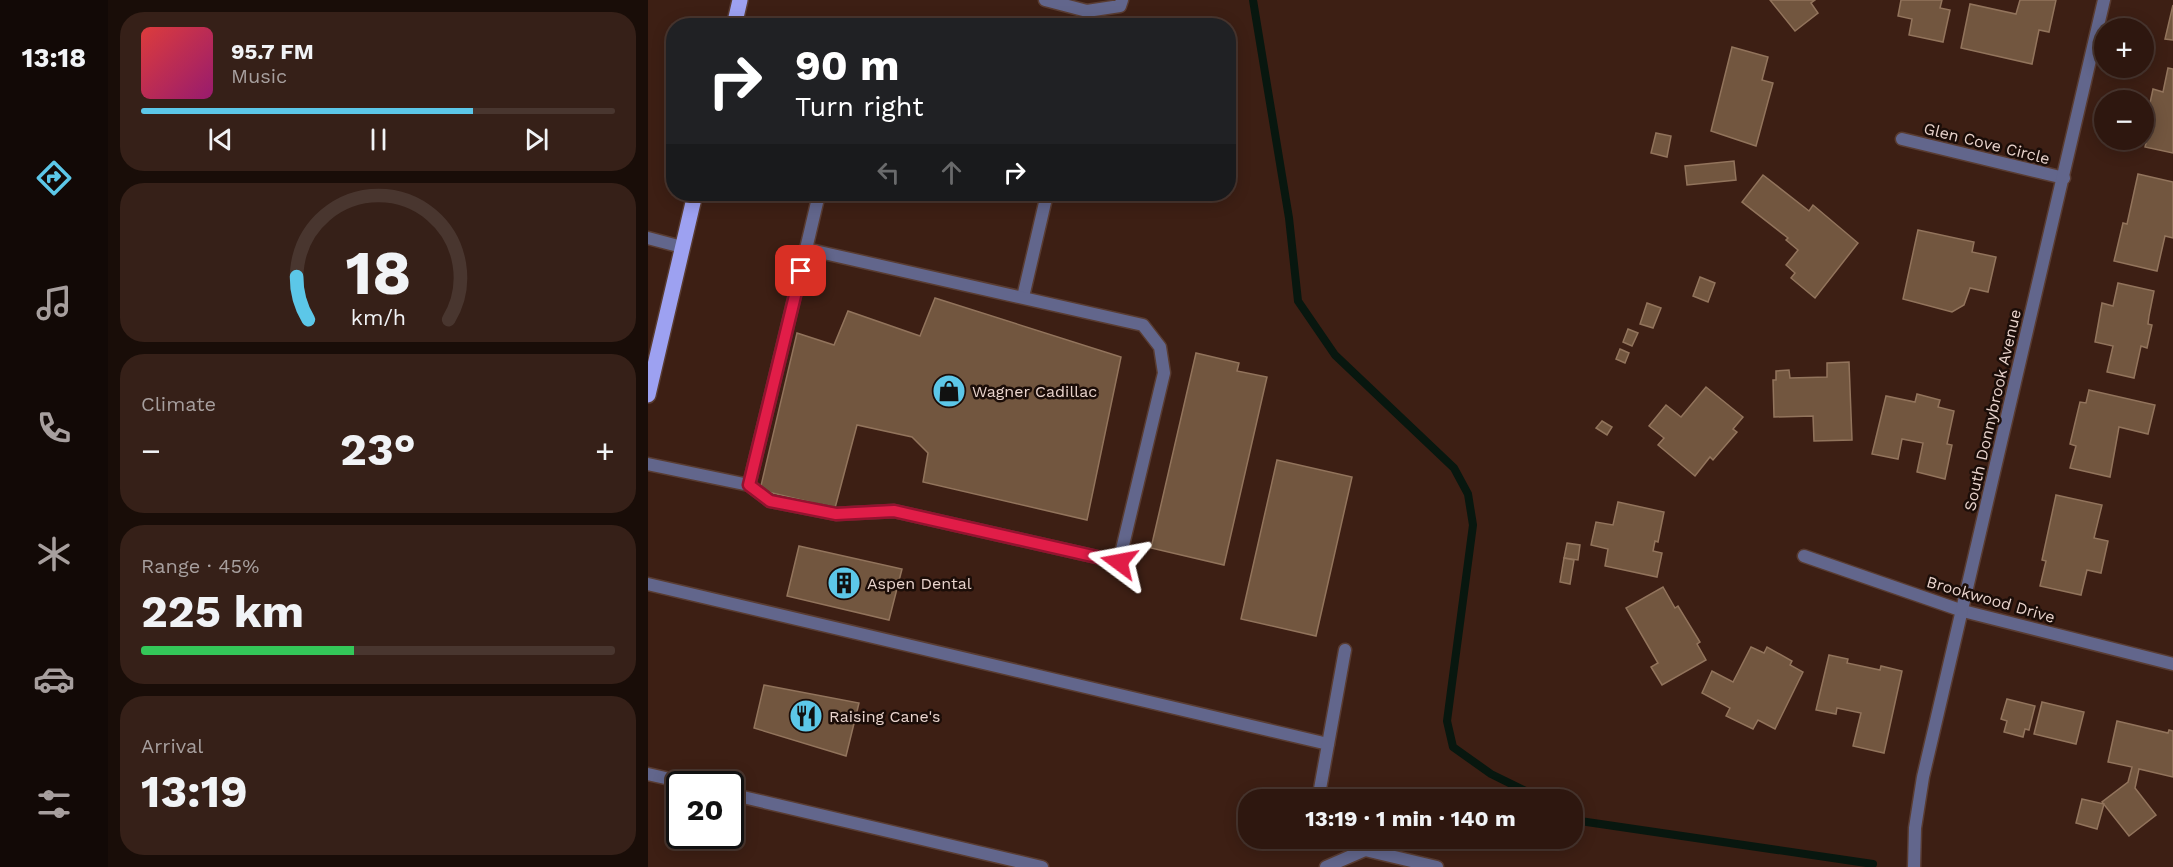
<!DOCTYPE html>
<html lang="en">
<head>
<meta charset="utf-8">
<style>
  :root { --surface:#2e170f; --page:#362018; --text:#f1f3f6; --muted:#a79f9e; --line:#49362f; --accent:#5cc7e8 }
  body { margin:0; font-family:"Work Sans",sans-serif; background:var(--page); color:var(--text); height:100vh; display:flex; flex-direction:column; font-size:22px; white-space:nowrap }
  * { box-sizing:border-box; margin:0 }
  p { font-size:20px; color:var(--muted) }
  .icon { flex:none; width:33px; height:33px; fill:none; stroke:currentColor; stroke-width:2; stroke-linecap:round; stroke-linejoin:round }
  .map { position:relative; flex:1; overflow:hidden }
  .details { display:flex; flex-direction:column; gap:12px; padding:12px; background:#190d08; width:540px }
  .details>* { flex:none }
  .banner { position:absolute; left:18px; top:18px; width:570px; height:183px; border-radius:24px; box-shadow:0 3px 15px #0003,0 0 0 2px var(--line); background:#202124; color:#fff; overflow:hidden }
  .controls { position:absolute; left:1446px; top:18px; display:grid; gap:12px }
  .controls a { display:grid; place-items:center; width:60px; height:60px; border-radius:50%; background:var(--surface); box-shadow:0 3px 15px #0003,0 0 0 2px var(--line); font-size:30px }
  .speed { position:absolute; left:18px; top:771px; display:flex; gap:12px; font-size:30px; font-weight:700; text-align:center }
  .speed>* { display:grid; place-content:center; width:78px; height:78px; border-radius:50%; background:var(--surface); box-shadow:0 3px 15px #0003,0 0 0 2px var(--line); line-height:1 }
  .speed .limit { border:3px solid #111; border-radius:9px; background:#fff; color:#111 }
  .pin { position:absolute; display:grid; place-items:center; width:51px; height:51px; color:#fff; margin:-26px; border-radius:12px; box-shadow:0 3px 9px #0006 }
  .me { position:absolute; width:66px; margin:-33px; rotate:283deg; stroke-linejoin:round; filter:drop-shadow(0 0 4px #0008) }
  .turn { display:flex; align-items:center; gap:21px; height:126px; padding:0 30px; font-size:27px }
  .turn .icon { width:78px; height:78px; stroke-width:2.5 }
  .turn b { display:block; font-size:42px; line-height:51px }
  .lanes { display:flex; align-items:center; height:57px; padding:0 30px; background:#0003; justify-content:center; gap:30px; direction:ltr }
  .lanes .off { opacity:.35 }
  .big { font-size:45px; font-weight:700; line-height:1.1 }
  .details .tile { flex:1; display:flex; flex-direction:column; justify-content:center; gap:9px; min-width:0; padding:0 21px; border-radius:24px; background:var(--page) }
  .details .dial { align-items:center; gap:0 }
  .dial svg { height:156px; overflow:visible; fill:none; stroke:var(--line); stroke-width:7; stroke-linecap:round; text-anchor:middle }
  .dial text { fill:var(--text); stroke:none }
  .song { display:flex; align-items:center; gap:18px }
  .cover { width:72px; height:72px; border-radius:9px; background:linear-gradient(135deg,hsl(0 70% 55%),hsl(320 70% 35%)) }
  .played { height:6px; border-radius:3px; background:linear-gradient(90deg,var(--accent) 70%,var(--line) 70%) }
  .keys { display:flex; justify-content:space-around; direction:ltr }
  .heat { display:flex; justify-content:space-between; align-items:center; font-size:33px; direction:ltr }
  .charge { height:9px; border-radius:4px; background:linear-gradient(90deg,#34c759 45%,var(--line) 0) }
  .trip { position:absolute; left:590px; top:789px; width:345px; height:60px; border-radius:24px; background:var(--surface); box-shadow:0 3px 15px #0003,0 0 0 2px var(--line); font-weight:700; line-height:60px; text-align:center }
  main { display:flex; flex:1; min-height:0 }
  .menu { display:flex; flex-direction:column; width:108px; justify-content:space-around; align-items:center; background:#120906; color:var(--muted) }
  .menu .icon { width:42px; height:42px }
  .menu .on { color:var(--accent) }
  .menu b { font-size:27px; color:var(--text) }
  .map>svg:first-child { display:block }
  .lines { fill:none; stroke-linecap:round; stroke-linejoin:round }
  .stream { stroke:#08170f; stroke-width:8 }
  .building { fill:#72563f; stroke:#92745c; stroke-width:1.5 }
  .lane-casing { stroke:#593c32; stroke-width:15 }
  .street-casing { stroke:#593c32; stroke-width:15 }
  .primary-casing { stroke:#593c32; stroke-width:18 }
  .lane { stroke:#62668c; stroke-width:12 }
  .street { stroke:#62668c; stroke-width:12 }
  .primary { stroke:#9da1f1; stroke-width:15 }
  .route-casing { stroke:#92132f; stroke-width:15 }
  .route { stroke:#e11d48; stroke-width:10 }
  .labels { text-anchor:middle; stroke-width:5; stroke-linejoin:round; paint-order:stroke }
  .street-label { font-size:16px; fill:#e9d4cd; stroke:#1b0d08 }
  .poi-label { font-size:16px; fill:#e9d4cd; stroke:#1b0d08; text-anchor:start }
</style>
</head>
<body>
<main>
<nav class="menu">
<b>13:18</b>
<svg class="icon on" aria-label="directions" viewBox="0 0 24 24"><path d="M12 3l9 9-9 9-9-9zM9 14v-3h6M13 9l2 2-2 2"/></svg>
<svg class="icon" aria-label="music" viewBox="0 0 24 24"><path d="M9 18V5l10-2v13"/><circle cx="6" cy="18" r="3"/><circle cx="16" cy="16" r="3"/></svg>
<svg class="icon" aria-label="phone" viewBox="0 0 24 24"><path d="M5 4h4l2 5-3 2q2 4 5 5l2-3 5 2v4C11 20 4 13 5 4z"/></svg>
<svg class="icon" aria-label="climate" viewBox="0 0 24 24"><path d="M12 3v18M4 7l16 10M4 17L20 7"/></svg>
<svg class="icon" aria-label="car" viewBox="0 0 24 24"><path d="M5 17H2v-5l4-1 3-4h7l3 4 3 1v5h-3M9 17h6M6 11h13"/><circle cx="7" cy="17" r="2"/><circle cx="17" cy="17" r="2"/></svg>
<svg class="icon" aria-label="filters" viewBox="0 0 24 24"><path d="M4 7h16M4 17h16"/><circle cx="9" cy="7" r="2"/><circle cx="15" cy="17" r="2"/></svg>
</nav>
<section class="details">
<div class="tile">
<div class="song"><i class="cover"></i><div><b>95.7 FM</b><p>Music</p></div></div>
<div class="played"></div>
<div class="keys"><svg class="icon" aria-label="previous" viewBox="0 0 24 24"><path d="M18 5L8 12l10 7zM5 5v14"/></svg><svg class="icon" aria-label="pause" viewBox="0 0 24 24"><path d="M8 5v14M16 5v14"/></svg><svg class="icon" aria-label="next" viewBox="0 0 24 24"><path d="M6 5l10 7-10 7zM19 5v14"/></svg></div>
</div>
<div class="tile dial"><svg viewBox="0 0 100 80">
<path d="M14 69A42 42 0 1 1 86 69"/>
<path d="M14 69A42 42 0 0 1 8 47" stroke="#5cc7e8"/>
<text x="50" y="56" font-size="32" font-weight="700">18</text>
<text x="50" y="72" font-size="11">km/h</text>
</svg></div>
<div class="tile"><p>Climate</p>
<div class="heat"><a>−</a><b class="big">23°</b><a>+</a></div>
</div>
<div class="tile"><p>Range · 45%</p><b class="big">225 km</b><div class="charge"></div></div>
<div class="tile"><p>Arrival</p><b class="big">13:19</b></div>
</section>
<div class="map">
<svg width="1525" height="867" viewBox="0 0 1525 867">
  <rect width="100%" height="100%" fill="#3d1f14"/>
  <g class="lines">
    <g class="stream">
      <path d="M605,0L641,218L650,301L687,355L806,468L820,494L825,525L799,721L805,747L843,774L896,800"/>
      <path d="M924,817L932,821L1225,864"/>
    </g>
  </g>
  <g class="building">
    <path d="M1122,0H1167L1163,3L1170,13L1147,31Z"/>
    <path d="M1253,0H1294L1292,8L1302,10L1295,42L1261,35L1264,19L1250,16Z"/>
    <path d="M1372,0H1408L1401,32L1391,30L1384,64L1313,48L1322,4L1368,14Z"/>
    <path d="M1525,5V40L1517,39Z"/>
    <path d="M1084,47L1120,57L1114,80L1125,83L1108,146L1063,131Z"/>
    <path d="M1520,68L1525,69V153L1497,147L1501,132L1496,131L1505,89L1515,92Z"/>
    <path d="M1008,133L1023,136L1019,157L1003,153Z"/>
    <path d="M1086,161L1088,180L1039,185L1037,166Z"/>
    <path d="M1490,174L1525,182V238L1517,236L1509,271L1466,261L1475,223L1479,224Z"/>
    <path d="M1115,175L1161,211L1165,205L1210,243L1167,298L1143,278L1147,273L1138,265L1150,250L1138,240L1140,238L1094,202Z"/>
    <path d="M1270,230L1326,242L1324,252L1348,257L1340,292L1322,288L1316,305L1304,312L1255,299Z"/>
    <path d="M1052,277L1067,283L1060,302L1045,296Z"/>
    <path d="M1470,283L1506,291L1501,316L1500,324L1504,325L1499,348L1493,346L1486,378L1459,372L1465,346L1447,342L1454,303L1465,306Z"/>
    <path d="M287,298L473,357L439,520L275,482L280,453L264,437L209,425L187,508L112,490L149,333L186,345L200,311L272,336Z"/>
    <path d="M999,303L1013,308L1005,328L992,324Z"/>
    <path d="M980,329L990,333L984,346L975,342Z"/>
    <path d="M972,349L981,353L977,363L968,359Z"/>
    <path d="M548,353L591,363L589,371L619,377L576,565L503,548Z"/>
    <path d="M1201,362L1204,440L1166,441L1165,416L1126,417L1125,380H1128V371L1141,370L1142,378L1179,377V363Z"/>
    <path d="M1058,387L1095,417L1085,429L1089,432L1065,460L1062,457L1047,476L1010,445L1016,438L1001,426L1018,405L1033,417Z"/>
    <path d="M1441,390L1507,405L1500,434L1471,427L1462,477L1422,468L1428,446L1422,444L1432,402L1438,403Z"/>
    <path d="M1269,394L1292,400L1290,407L1306,411L1299,444L1304,445L1297,479L1269,472L1275,443L1254,439L1250,459L1224,454L1238,396L1267,402Z"/>
    <path d="M954,421L964,427L959,435L948,428Z"/>
    <path d="M629,460L704,477L668,636L593,619Z"/>
    <path d="M1408,495L1454,505L1446,538L1460,541L1453,573L1439,570L1433,595L1392,586L1398,561L1394,560Z"/>
    <path d="M970,502L1016,512L1010,542L1007,541L1005,551L1014,553L1009,577L957,566L960,549L943,545L948,522L965,525Z"/>
    <path d="M919,543L932,545L930,560L916,558Z"/>
    <path d="M151,546L254,569L241,620L139,596Z"/>
    <path d="M916,558L926,560L922,584L912,582Z"/>
    <path d="M1015,587L1027,608L1030,606L1052,642L1049,644L1058,660L1014,685L1003,667L1010,663L978,608Z"/>
    <path d="M1103,647L1116,653L1119,647L1144,661L1142,665L1155,672L1127,729L1110,720L1105,729L1078,716L1082,708L1054,693L1064,671L1085,682Z"/>
    <path d="M1181,655L1200,659L1199,663L1232,670L1233,666L1254,671L1236,753L1205,746L1213,713L1189,708L1188,714L1168,710Z"/>
    <path d="M116,685L211,703L198,756L106,728Z"/>
    <path d="M1359,699L1387,706L1381,730L1377,729L1375,737L1356,732L1359,721L1353,719Z"/>
    <path d="M1394,702L1436,712L1428,744L1386,734Z"/>
    <path d="M1469,721L1520,733L1521,730L1525,731V777L1491,769L1487,788L1508,815L1481,836L1454,802L1480,782L1484,767L1460,762Z"/>
    <path d="M1434,799L1456,804L1449,829L1428,823Z"/>
  </g>
  <g class="lines">
    <defs>
      <g id="lane">
        <path d="M397,0L439,11L472,6L474,0"/>
        <path d="M0,238L34,247"/>
        <path d="M158,249L171,194"/>
        <path d="M375,297L399,194"/>
        <path d="M0,464L101,485L122,501L188,514L246,511L471,562L516,373L512,347L495,325L158,249L101,485"/>
        <path d="M0,584L680,744"/>
        <path d="M0,774L44,784"/>
        <path d="M82,794L394,867"/>
        <path d="M670,800L697,650"/>
        <path d="M689,838L717,850L789,867"/>
        <path d="M678,867L717,850"/>
      </g>
      <g id="street">
        <path d="M1254,139L1416,178"/>
        <path d="M1156,556L1315,611L1525,664"/>
        <path d="M1266,867L1267,828L1275,777L1456,0"/>
      </g>
      <g id="primary">
        <path d="M86,26L92,0"/>
        <path d="M0,395L47,194"/>
      </g>
    </defs>
    <use href="#lane" class="lane-casing"/>
    <use href="#street" class="street-casing"/>
    <use href="#primary" class="primary-casing"/>
    <use href="#lane" class="lane"/>
    <use href="#street" class="street"/>
    <use href="#primary" class="primary"/>
  </g>
  <g class="lines">
    <defs>
      <path id="route" d="M153,271L101,485L122,501L188,514L246,511L471,562"/>
    </defs>
    <use href="#route" class="route-casing"/>
    <use href="#route" class="route"/>
  </g>
  <defs>
    <symbol id="shop-disc" viewBox="-11 -11 22 22"><circle r="9.5" fill="#5cc7e8" stroke="#1b0d08"/><path d="M-5-2.5h2.3a2.7 3.5 0 0 1 5.4 0H5L5.5 6h-11ZM-1.5-2.5h3a1.5 2.3 0 0 0-3 0Z" fill="#111"/></symbol>
    <symbol id="building-disc" viewBox="-11 -11 22 22"><circle r="9.5" fill="#5cc7e8" stroke="#1b0d08"/><path d="M-4-6H4V6H1V3H-1V6H-4ZM-2.5-4.3h1.7v1.8h-1.7ZM.8-4.3h1.7v1.8H.8ZM-2.5-1h1.7V.8h-1.7ZM.8-1h1.7V.8H.8Z" fill="#111"/></symbol>
    <symbol id="restaurant-disc" viewBox="-11 -11 22 22"><circle r="9.5" fill="#5cc7e8" stroke="#1b0d08"/><path d="M-5-6h1v4h1v-4h1v4h1v-4h1v5L-1.5 .5V6h-2V.5L-5-1ZM5-6V6H3V1.5H1.5Q1.5-4 5-6Z" fill="#111"/></symbol>
  </defs>
  <g fill-rule="evenodd">
    <use href="#shop-disc" x="282" y="372" width="38" height="38"/>
    <use href="#building-disc" x="177" y="564" width="38" height="38"/>
    <use href="#restaurant-disc" x="139" y="697" width="38" height="38"/>
  </g>
  <g class="labels">
    <g class="street-label">
      <text transform="translate(1339 143) rotate(14)" y="6">Glen Cove Circle</text>
      <text transform="translate(1344 410) rotate(-77)" y="6">South Donnybrook Avenue</text>
      <text transform="translate(1343 599) rotate(16)" y="6">Brookwood Drive</text>
    </g>
    <g class="poi-label">
      <text x="324" y="397">Wagner Cadillac</text>
      <text x="219" y="589">Aspen Dental</text>
      <text x="181" y="722">Raising Cane's</text>
    </g>
  </g>
</svg>
<div class="controls">
<a>+</a>
<a>−</a>
</div>
<div class="speed"><div class="limit">20</div></div>
<div class="pin" style="left:153px;top:271px;background:#d93025"><svg class="icon" aria-label="arrive" viewBox="0 0 24 24"><path d="M6 21V4h12l-3 4 3 4H6"/></svg></div>
<svg class="me" style="left:471px;top:562px" viewBox="-20 -20 40 40"><path d="M0-17L14 15 0 8-14 15z" fill="#e11d48" stroke="#fff" stroke-width="4"/></svg>
<div class="trip">13:19 · 1 min · 140 m</div>
<div class="banner">
<div class="turn"><svg class="icon" aria-label="right" viewBox="0 0 24 24"><path d="M7 20v-9h11M14 6l5 5-5 5"/></svg><div><b>90 m</b>Turn right</div></div>
<div class="lanes"><svg class="icon off" aria-label="left" viewBox="0 0 24 24"><path d="M17 20v-9H6M10 6l-5 5 5 5"/></svg><svg class="icon off" aria-label="ahead" viewBox="0 0 24 24"><path d="M12 20V5M6 11l6-6 6 6"/></svg><svg class="icon" aria-label="right" viewBox="0 0 24 24"><path d="M7 20v-9h11M14 6l5 5-5 5"/></svg></div>
</div>
</div>
</main>
</body>
</html>
